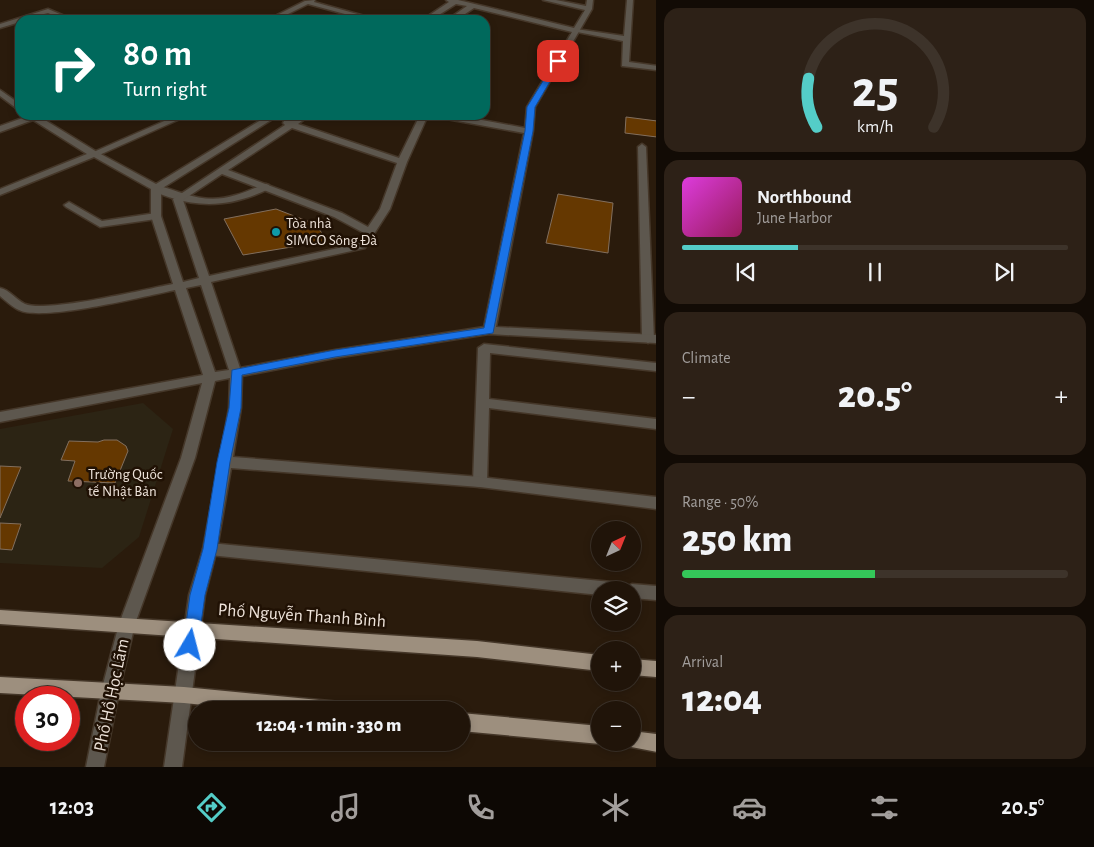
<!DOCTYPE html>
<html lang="en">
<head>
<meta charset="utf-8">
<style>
  :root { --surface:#201409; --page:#2d2117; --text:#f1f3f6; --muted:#a29e9c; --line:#3d332a; --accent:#54cdc8 }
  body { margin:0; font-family:"Alegreya Sans",sans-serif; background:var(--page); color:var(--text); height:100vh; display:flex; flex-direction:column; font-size:19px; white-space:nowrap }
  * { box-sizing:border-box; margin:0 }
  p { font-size:16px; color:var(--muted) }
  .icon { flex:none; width:28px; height:28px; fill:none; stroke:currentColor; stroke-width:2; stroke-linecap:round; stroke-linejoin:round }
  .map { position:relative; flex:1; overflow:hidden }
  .sheet { display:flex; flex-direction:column; gap:8px; padding:8px; background:#120b05; width:438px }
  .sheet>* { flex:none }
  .banner { position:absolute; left:15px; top:15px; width:475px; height:105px; border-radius:15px; box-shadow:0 2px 8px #0003,0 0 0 1px var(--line); background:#00695c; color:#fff; overflow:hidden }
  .needle { width:32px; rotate:43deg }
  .controls { position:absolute; left:591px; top:521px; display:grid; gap:10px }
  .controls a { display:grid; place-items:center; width:50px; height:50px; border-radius:50%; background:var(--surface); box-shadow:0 2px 8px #0003,0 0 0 1px var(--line); font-size:25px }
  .speed { position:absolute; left:15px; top:686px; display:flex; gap:10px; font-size:25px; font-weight:700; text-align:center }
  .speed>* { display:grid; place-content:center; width:65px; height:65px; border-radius:50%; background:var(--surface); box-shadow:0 2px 8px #0003,0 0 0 1px var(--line); line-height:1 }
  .speed .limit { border:8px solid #d22; background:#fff; color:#111 }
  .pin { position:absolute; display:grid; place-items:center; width:42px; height:42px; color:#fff; margin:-21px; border-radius:10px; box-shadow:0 2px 8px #0006 }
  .me { position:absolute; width:55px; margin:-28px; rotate:8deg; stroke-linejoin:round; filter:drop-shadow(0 0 4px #0008) }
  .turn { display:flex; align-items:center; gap:18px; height:105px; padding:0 25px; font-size:22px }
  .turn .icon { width:65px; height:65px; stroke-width:2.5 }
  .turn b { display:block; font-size:35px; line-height:42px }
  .big { font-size:38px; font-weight:800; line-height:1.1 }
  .sheet .tile { flex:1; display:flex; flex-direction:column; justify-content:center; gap:8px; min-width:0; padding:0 18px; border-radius:15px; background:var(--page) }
  .sheet .dial { align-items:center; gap:0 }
  .dial svg { height:130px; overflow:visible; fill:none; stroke:var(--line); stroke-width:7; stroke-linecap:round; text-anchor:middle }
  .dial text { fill:var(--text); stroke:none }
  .song { display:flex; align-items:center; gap:15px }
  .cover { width:60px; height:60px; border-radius:8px; background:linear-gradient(135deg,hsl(300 70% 55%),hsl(330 70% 35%)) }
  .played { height:5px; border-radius:2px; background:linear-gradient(90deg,var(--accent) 30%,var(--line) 30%) }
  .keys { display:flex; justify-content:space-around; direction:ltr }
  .heat { display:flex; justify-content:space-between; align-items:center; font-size:28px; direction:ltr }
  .charge { height:8px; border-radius:4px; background:linear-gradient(90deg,#34c759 50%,var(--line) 0) }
  .trip { position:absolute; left:188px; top:701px; width:282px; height:50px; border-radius:25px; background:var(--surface); box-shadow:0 2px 8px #0003,0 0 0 1px var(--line); font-weight:800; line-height:50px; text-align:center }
  .dock { display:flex; height:80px; justify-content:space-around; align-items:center; background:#0d0804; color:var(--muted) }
  .dock .icon { width:35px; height:35px }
  .dock .active { color:var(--accent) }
  .dock b { font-size:22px; color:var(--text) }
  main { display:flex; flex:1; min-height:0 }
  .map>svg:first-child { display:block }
  .education { fill:#2c2414 }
  .building { fill:#653801; stroke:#826f5e }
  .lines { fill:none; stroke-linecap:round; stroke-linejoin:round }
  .service-casing { stroke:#453729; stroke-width:3 }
  .minor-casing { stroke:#453729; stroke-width:3 }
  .primary-casing { stroke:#453729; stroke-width:3 }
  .service { fill:#5d574e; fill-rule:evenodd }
  .minor { fill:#5d574e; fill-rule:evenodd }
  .primary { fill:#9d8f7e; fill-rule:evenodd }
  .route { fill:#1a73e8; stroke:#114b97 }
  .culture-dot { fill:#0f9aa8; stroke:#201104; stroke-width:2 }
  .education-dot { fill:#8d6e63; stroke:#201104; stroke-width:2 }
  .labels { text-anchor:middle; stroke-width:5; stroke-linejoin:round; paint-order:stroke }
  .poi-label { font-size:15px; fill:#eee3da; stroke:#201104; text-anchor:start }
  .near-street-label { font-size:18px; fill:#eee3da; stroke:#201104 }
</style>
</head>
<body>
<main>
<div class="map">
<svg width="657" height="767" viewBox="0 0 657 767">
  <rect width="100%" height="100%" fill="#2a1b0c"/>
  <path class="education" d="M143,403L173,429L139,537L102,568L0,563V429Z"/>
  <g class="building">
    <path d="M626,117L657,121V137L625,133Z"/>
    <path d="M558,194L613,203L608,253L546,243Z"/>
    <path d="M276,209L315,224L328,241L243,255L224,219Z"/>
    <path d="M104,440H117L126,446L128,451L115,483L68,481L75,461L61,460L69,441L98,442Z"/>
    <path d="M0,466L21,467L0,518Z"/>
    <path d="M0,523L21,524L12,550L0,549Z"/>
  </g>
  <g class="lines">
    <defs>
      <g id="service">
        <path d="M627,0H633L629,62L657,66V70L622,66L623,41L572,31L576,29L624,36Z"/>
        <path d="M48,9L74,20H64L48,13L20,20V22L0,28V24Z"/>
        <path d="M0,90L20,104V111L0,96Z"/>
        <path d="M178,115H189L97,156L89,154Z"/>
        <path d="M642,144L646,147L654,339L648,343L642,339L638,147Z"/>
        <path d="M266,184L269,185V189C237,204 207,209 172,198C165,196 156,193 151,188L156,185C186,193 204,205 236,195C247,192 256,187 266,184Z"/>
        <path d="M69,202L102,221L156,213L161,216L156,219L100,227L66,207L64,205Z"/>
        <path d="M484,344L657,363V371L490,353L489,399L657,419V429L489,408L487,482L485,486L480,487L475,486L473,482L478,348Z"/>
        <path d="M210,543L622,583L628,586L632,584L657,586V600L632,598V590H600V595L210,555L205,553L203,549L205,545Z"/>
      </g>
      <g id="minor">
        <path d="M315,0L314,2L379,20H367L308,4L276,20H267L305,1Z"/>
        <path d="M446,0H458L574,28L585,10L543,0H556L586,6L587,0H593L592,9L535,107L533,131L496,327L657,335V343L489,334L335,358L242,376L241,408L233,457L480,477L657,497V509L480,487L231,468L217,549L205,595L182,767H164L189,595L203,549L229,408L230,378L215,381L195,458L135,624L119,692L104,767H86L101,692L119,624L181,458L202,383L0,422V412L203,375L175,290C146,296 42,322 19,310C12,307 6,301 0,296V288C10,290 16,300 25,304C47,313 146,289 173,284L151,216V189L94,157L0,195V189L87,154L33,120L0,132V126L31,115H43L40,117L97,152L156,184L269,115H279L161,189V216L183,282L199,278L173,199L285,125L283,123L284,121C293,120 300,115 310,115L298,124L399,158L420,115H428L407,162L390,209L365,248L211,282L240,368L335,350L484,327L524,133L441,118L437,115H455L525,128L527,107L572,32L474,8L456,20H447L467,6L456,4L431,20H422L449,2ZM292,128L397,163L380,209L368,227L342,213L228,170ZM222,174L334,217L364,233L357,244L209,276L183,200ZM201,285L229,370L215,372L186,288Z"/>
      </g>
      <g id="primary">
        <path d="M0,610L477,641L600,655V671L477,657L0,624Z"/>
        <path d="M632,659L657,661V677L632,675Z"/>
        <path d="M0,677L184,687L340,702L346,704L349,710H253L184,703L0,693Z"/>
        <path d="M461,713L600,726V742H603L600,744L461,731Z"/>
        <path d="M632,731L657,734V752L626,746L624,742H632Z"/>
      </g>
    </defs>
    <use href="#service" class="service-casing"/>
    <use href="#minor" class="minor-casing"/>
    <use href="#primary" class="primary-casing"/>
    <use href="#service" class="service"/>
    <use href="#minor" class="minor"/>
    <use href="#primary" class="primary"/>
  </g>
  <path class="route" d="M556,60L562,61L535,107L533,131L493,333L335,357L242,375L241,408L230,462L217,549L205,595L198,645L195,650L190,652L185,650L183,645L190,595L203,549L217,462L229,408L232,370L335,350L484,328L525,131L527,107Z"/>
  <circle class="culture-dot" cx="276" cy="232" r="5"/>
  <circle class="education-dot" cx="78" cy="483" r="5"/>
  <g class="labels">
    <g class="poi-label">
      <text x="286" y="228">Tòa nhà<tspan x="286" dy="17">SIMCO Sông Đà</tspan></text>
      <text x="88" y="479">Trường Quốc<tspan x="88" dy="17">tế Nhật Bản</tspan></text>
    </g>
    <g class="near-street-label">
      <text transform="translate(302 615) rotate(4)" y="6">Phố Nguyễn Thanh Bình</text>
      <text transform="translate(111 695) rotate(-78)" y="6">Phố Hồ Học Lãm</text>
    </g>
  </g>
</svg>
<div class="controls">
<a><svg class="needle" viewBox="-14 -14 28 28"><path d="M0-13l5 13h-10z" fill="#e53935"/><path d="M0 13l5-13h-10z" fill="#a29e9c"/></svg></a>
<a><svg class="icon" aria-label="layers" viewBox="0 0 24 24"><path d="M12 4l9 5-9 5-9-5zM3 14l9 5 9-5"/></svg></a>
<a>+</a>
<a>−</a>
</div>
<div class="speed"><div class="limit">30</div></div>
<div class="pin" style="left:558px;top:61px;background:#d93025"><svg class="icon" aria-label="arrive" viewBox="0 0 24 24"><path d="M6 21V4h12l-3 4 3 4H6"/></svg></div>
<svg class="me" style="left:190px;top:645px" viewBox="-20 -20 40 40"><circle r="19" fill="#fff"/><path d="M0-13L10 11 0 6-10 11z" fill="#1a73e8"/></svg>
<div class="trip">12:04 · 1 min · 330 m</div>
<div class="banner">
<div class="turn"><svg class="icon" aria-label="right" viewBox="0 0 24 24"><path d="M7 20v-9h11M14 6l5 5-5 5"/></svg><div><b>80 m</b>Turn right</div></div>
</div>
</div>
<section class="sheet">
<div class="tile dial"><svg viewBox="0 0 100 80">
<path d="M14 69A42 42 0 1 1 86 69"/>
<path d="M14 69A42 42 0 0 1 9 39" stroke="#54cdc8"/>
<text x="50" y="56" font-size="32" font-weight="700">25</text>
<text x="50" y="72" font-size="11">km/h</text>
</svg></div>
<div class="tile">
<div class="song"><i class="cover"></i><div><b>Northbound</b><p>June Harbor</p></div></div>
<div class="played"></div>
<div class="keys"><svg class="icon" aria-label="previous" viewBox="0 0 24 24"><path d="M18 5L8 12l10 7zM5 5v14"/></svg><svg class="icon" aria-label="pause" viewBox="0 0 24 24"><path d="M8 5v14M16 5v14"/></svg><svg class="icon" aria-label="next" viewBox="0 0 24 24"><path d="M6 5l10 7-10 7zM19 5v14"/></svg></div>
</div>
<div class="tile"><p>Climate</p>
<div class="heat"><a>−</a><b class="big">20.5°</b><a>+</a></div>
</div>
<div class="tile"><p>Range · 50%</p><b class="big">250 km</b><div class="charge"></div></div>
<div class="tile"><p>Arrival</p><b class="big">12:04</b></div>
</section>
</main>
<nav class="dock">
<b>12:03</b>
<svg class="icon active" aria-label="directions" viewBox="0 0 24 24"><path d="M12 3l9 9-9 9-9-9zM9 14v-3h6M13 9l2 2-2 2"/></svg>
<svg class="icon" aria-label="music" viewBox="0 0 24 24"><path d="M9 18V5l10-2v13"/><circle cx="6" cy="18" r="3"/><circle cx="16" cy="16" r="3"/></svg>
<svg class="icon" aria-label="phone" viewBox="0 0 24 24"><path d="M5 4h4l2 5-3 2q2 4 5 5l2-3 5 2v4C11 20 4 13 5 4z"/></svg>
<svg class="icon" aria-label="climate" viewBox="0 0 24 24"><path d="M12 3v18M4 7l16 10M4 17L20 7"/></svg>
<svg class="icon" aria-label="car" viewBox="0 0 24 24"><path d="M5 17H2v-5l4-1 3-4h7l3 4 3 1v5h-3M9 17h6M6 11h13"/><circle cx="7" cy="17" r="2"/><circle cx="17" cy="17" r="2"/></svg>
<svg class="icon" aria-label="filters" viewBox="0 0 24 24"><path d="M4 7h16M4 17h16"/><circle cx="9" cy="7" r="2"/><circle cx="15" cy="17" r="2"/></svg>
<b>20.5°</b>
</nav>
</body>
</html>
